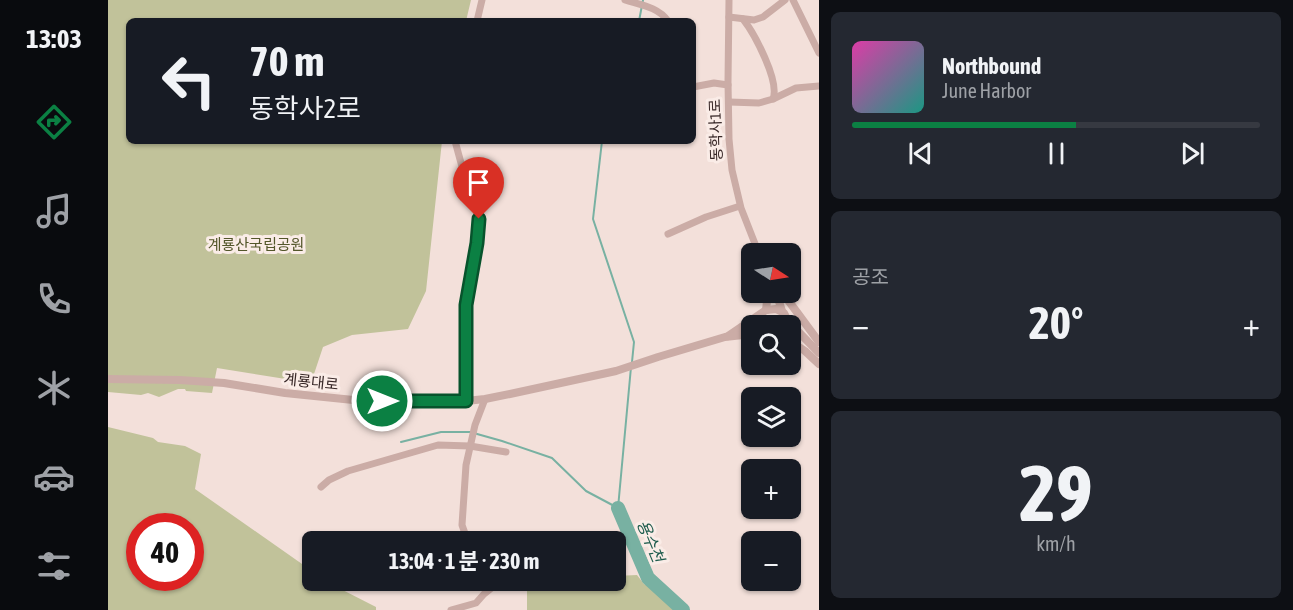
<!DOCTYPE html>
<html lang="ko">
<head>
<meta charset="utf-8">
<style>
  :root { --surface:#171b24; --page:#242831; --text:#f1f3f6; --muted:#9ea1a6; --line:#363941; --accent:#0b8043 }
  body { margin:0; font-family:"Asap Condensed","Noto Sans KR",sans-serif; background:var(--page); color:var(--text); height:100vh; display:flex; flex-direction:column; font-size:22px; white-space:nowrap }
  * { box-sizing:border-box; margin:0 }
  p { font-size:20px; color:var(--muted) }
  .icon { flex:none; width:33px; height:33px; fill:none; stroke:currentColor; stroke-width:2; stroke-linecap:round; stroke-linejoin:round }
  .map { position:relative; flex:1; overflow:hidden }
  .sheet { display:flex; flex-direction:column; gap:12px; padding:12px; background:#0d0f14; width:474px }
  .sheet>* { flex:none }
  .banner { position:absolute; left:18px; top:18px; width:570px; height:126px; border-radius:9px; box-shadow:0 2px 4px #0004; background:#171b24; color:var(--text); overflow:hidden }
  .needle { width:39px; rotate:102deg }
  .tools { position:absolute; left:633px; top:243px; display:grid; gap:12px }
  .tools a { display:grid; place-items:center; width:60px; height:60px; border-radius:9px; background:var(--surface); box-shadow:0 2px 4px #0004; font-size:30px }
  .speed { position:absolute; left:18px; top:513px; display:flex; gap:12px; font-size:30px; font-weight:700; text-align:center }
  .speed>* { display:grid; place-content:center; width:78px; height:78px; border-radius:50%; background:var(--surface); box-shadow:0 2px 4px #0004; line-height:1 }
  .speed .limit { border:9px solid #d22; background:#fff; color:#111 }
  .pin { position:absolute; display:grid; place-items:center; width:51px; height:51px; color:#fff; margin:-62px -26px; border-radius:50% 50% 50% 0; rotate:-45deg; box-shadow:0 0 6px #0007 }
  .pin .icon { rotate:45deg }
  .me { position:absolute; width:66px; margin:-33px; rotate:90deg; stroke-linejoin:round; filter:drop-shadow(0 0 4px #0008) }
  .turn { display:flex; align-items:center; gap:21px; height:126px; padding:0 24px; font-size:27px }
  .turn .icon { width:78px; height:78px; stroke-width:2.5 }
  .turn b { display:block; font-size:42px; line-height:51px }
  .big { font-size:45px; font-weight:700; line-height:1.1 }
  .sheet .widget { flex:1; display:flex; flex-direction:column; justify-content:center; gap:9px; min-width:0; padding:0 21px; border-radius:9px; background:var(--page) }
  .sheet .dial { align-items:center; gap:0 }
  .dial b { font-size:78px; line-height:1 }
  .song { display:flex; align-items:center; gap:18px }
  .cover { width:72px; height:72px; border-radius:9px; background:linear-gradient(135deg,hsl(320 70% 55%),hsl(170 70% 35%)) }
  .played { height:6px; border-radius:3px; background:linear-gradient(90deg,var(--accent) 55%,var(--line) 55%) }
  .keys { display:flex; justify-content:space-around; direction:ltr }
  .heat { display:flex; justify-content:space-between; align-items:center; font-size:33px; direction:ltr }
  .trip { position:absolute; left:194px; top:531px; width:324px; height:60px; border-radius:9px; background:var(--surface); box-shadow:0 2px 4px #0004; font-weight:700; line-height:60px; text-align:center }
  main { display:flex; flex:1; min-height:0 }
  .menu { display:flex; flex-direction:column; width:108px; justify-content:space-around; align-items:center; background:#090b0e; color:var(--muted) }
  .menu .icon { width:42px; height:42px }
  .menu .active { color:var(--accent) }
  .menu b { font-size:27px; color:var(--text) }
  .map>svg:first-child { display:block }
  .green { fill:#c1c29a; fill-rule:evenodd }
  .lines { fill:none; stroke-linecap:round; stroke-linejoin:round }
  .stream { stroke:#78b1a2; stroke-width:2 }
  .river { stroke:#78b1a2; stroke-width:14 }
  .minor { stroke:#cbaca6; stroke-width:7 }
  .tertiary { stroke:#cbaca6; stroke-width:8 }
  .route-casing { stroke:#07532c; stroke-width:15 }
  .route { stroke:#0b8043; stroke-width:10 }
  .labels { text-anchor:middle; stroke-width:6; stroke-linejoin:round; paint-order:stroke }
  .street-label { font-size:15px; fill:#372727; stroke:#faece7 }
  .park-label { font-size:15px; fill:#53562a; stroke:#faece7 }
  .water-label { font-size:16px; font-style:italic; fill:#1b5a4b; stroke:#faece7 }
</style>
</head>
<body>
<main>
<nav class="menu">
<b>13:03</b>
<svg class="icon active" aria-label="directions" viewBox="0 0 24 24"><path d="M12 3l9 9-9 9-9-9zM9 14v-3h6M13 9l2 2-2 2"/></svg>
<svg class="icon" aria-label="music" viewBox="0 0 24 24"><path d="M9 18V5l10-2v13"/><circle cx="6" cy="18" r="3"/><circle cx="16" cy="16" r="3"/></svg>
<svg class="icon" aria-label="phone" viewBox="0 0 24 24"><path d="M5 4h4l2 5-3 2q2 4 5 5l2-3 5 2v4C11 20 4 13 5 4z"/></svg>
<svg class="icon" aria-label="climate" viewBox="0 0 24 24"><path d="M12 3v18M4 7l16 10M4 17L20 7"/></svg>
<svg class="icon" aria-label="car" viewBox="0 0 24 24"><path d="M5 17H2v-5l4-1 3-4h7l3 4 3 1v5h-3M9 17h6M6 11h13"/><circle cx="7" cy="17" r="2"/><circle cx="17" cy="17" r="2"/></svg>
<svg class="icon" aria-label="filters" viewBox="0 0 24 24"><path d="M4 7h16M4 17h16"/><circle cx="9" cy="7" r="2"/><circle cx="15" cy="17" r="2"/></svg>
</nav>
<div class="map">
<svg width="711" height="610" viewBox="0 0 711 610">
  <rect width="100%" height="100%" fill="#f3e0da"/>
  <g class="green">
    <path d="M0,0H363L358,21H21V141H334L318,291L300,329L244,335L215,347L203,383L109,368L104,393L78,391L77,389H70L51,397L40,393L33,395L0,392Z"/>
    <path d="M0,427L45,438L50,442L77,446L93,454L87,489L204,571V580L217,581L268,607V610H0ZM32,526H82V578H32Z"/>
    <path d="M529,575L536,584L551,591L558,597L567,610H419V582L443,580H507V576Z"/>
  </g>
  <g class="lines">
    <g class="stream">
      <path d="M531,21L535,0"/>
      <path d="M494,141L485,219L526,342L524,362"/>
      <path d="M293,442L333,432H362L394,441L444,458L478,491L510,508L523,367"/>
    </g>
    <path class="river" d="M510,508L540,578L575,610"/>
    <g class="minor">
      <path d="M517,0C533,5 550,7 560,21"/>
      <path d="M621,0L620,82L621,139L624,170L633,208L651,254"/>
      <path d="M685,0L711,53"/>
      <path d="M621,17L646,20L655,17L677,0"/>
      <path d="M635,19C646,33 672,81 665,99"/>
      <path d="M369,21L374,0"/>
      <path d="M585,87L606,83L620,85"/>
      <path d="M621,102L651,103L665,99L688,88L711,86"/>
      <path d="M347,141L359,185L371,219L369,243L358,305V401"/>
      <path d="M560,234L598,217L632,206"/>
      <path d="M213,487L221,480L240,471L330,445L362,446L398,452"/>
      <path d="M360,542L354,525L358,465L367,425L377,399"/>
      <path d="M343,610L368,603L376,594L391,582L390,580"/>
    </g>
    <g class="tertiary">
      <path d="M668,292L674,311"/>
      <path d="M674,292L711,342"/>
      <path d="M658,310L660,292"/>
      <path d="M620,336L658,310L668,309L676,313L680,321L711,353"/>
      <path d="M682,341L697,351L711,364"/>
      <path d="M0,379L72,380L116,383L177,393L255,401H358L377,399L402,394L508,371L550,357L617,337L644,334"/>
    </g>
  </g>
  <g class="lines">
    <defs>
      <path id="route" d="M274,401H358V305L369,243L371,219"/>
    </defs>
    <use href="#route" class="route-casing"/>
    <use href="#route" class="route"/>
  </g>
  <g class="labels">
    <g class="street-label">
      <text transform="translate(608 130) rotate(-92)" y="5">동학사1로</text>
      <text transform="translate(203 382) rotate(6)" y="5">계룡대로</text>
    </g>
    <g class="park-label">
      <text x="148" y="250">계룡산국립공원</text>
    </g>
    <g class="water-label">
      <text transform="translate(543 541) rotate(67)" y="6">용수천</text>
    </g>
  </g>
</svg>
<div class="tools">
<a><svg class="needle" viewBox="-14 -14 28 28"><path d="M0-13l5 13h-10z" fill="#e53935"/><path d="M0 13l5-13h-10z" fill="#9ea1a6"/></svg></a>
<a><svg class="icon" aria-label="search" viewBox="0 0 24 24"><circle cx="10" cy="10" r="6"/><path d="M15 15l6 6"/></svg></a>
<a><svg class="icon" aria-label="layers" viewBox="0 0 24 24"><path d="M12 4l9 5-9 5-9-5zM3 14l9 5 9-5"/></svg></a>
<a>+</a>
<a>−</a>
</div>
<div class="speed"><div class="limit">40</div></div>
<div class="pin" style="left:371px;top:219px;background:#d93025"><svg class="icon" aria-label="arrive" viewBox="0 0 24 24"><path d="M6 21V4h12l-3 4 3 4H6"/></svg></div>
<svg class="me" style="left:274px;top:401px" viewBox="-20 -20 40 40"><circle r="17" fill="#0b8043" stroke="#fff" stroke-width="3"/><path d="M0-11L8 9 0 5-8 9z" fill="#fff"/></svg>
<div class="trip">13:04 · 1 분 · 230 m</div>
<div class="banner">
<div class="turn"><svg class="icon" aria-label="left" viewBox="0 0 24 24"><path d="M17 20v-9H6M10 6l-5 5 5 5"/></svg><div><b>70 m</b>동학사2로</div></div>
</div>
</div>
<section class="sheet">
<div class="widget">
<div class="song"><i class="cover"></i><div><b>Northbound</b><p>June Harbor</p></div></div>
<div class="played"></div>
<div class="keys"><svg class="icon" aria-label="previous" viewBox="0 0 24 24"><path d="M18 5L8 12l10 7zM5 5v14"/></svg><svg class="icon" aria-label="pause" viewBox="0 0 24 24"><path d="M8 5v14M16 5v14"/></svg><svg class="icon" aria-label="next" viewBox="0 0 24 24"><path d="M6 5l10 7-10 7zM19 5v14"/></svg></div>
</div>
<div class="widget"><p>공조</p>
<div class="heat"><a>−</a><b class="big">20°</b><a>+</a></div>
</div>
<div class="widget dial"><b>29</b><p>km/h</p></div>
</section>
</main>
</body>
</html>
